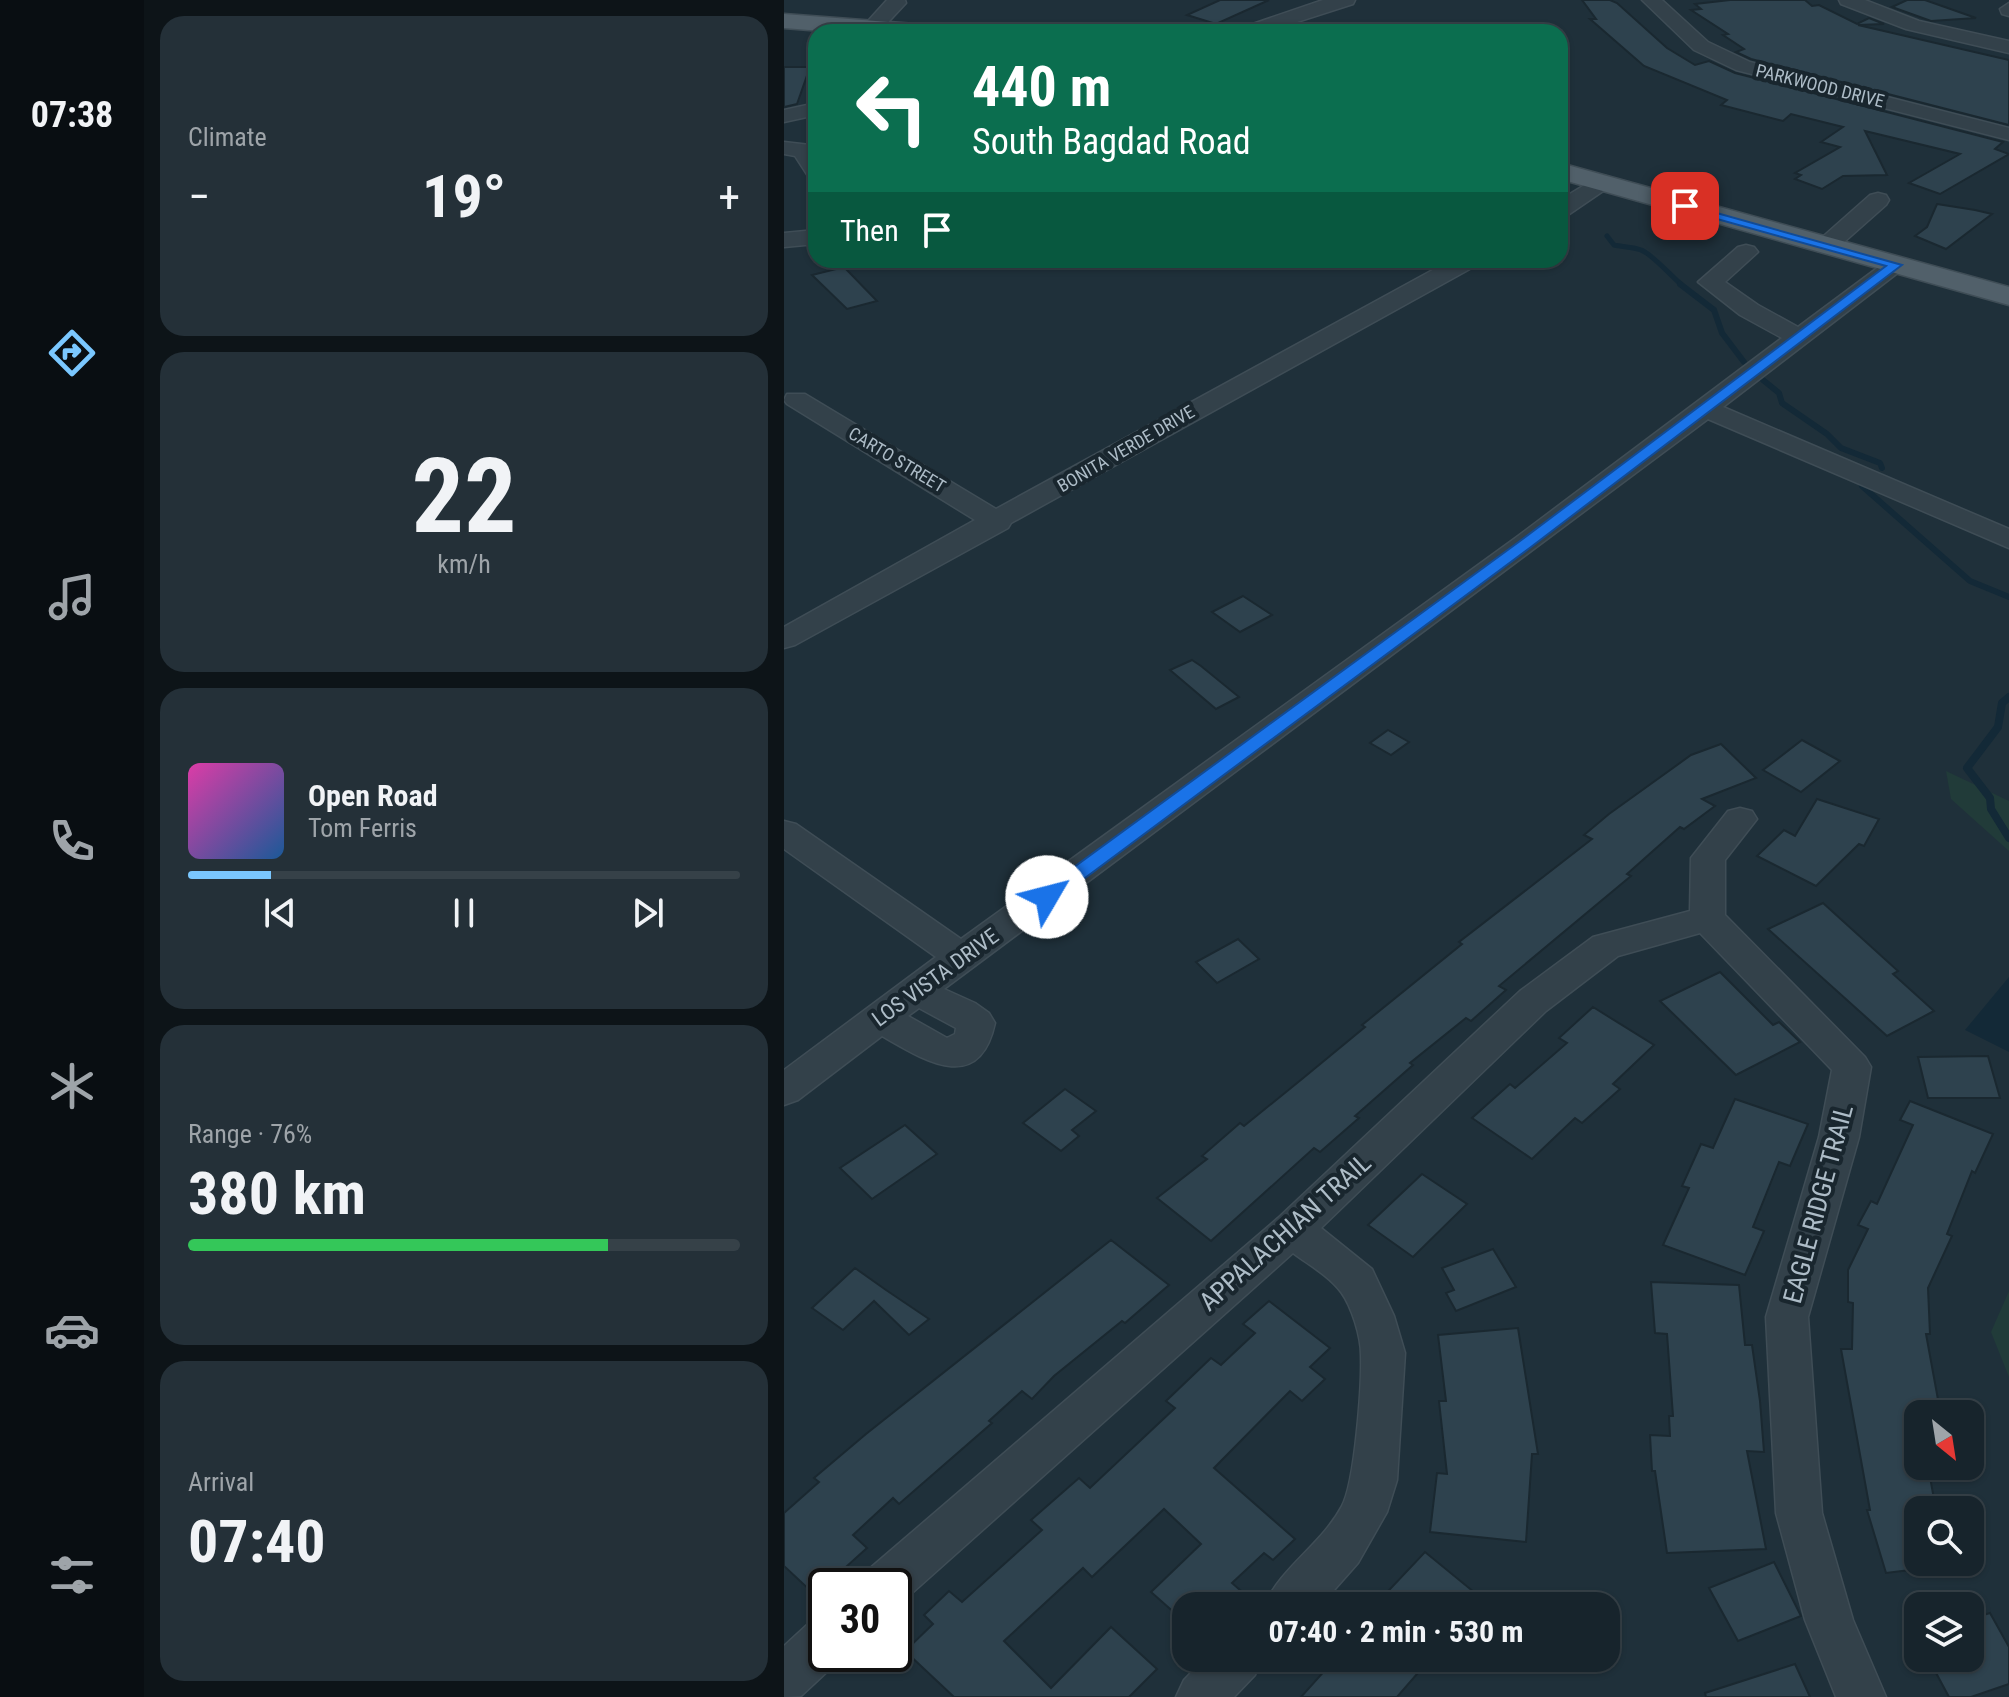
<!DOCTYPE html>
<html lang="en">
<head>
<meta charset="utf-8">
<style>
  :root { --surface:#17242c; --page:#243038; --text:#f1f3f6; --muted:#9ea4a9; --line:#364148; --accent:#7ac7ff }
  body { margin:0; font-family:"Roboto Condensed",sans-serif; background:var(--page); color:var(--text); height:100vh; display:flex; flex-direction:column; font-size:30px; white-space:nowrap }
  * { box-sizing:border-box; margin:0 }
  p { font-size:26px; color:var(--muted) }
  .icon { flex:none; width:44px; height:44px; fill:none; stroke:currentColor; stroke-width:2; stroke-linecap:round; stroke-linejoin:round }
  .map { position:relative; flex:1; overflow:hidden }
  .side { display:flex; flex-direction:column; gap:16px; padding:16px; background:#0d1418; width:640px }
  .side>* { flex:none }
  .banner { position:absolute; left:24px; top:24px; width:760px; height:244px; border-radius:24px; box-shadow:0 2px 6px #0004,0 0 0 2px var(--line); background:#0b6e4f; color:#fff; overflow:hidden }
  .needle { width:52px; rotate:150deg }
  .controls { position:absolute; left:1120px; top:1400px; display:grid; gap:16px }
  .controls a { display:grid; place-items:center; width:80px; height:80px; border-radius:16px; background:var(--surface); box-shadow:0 2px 6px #0004,0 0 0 2px var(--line); font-size:40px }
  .speed { position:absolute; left:24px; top:1568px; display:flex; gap:16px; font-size:40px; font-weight:700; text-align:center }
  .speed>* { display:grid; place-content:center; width:104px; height:104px; border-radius:50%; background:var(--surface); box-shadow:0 2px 6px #0004,0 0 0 2px var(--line); line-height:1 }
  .speed .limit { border:4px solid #111; border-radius:12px; background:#fff; color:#111 }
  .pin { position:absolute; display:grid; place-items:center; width:68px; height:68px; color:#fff; margin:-34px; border-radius:16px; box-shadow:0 4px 12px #0006 }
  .me { position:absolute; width:88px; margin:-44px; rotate:53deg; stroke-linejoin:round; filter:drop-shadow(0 0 6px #0008) }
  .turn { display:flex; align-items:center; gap:28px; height:168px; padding:0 32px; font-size:36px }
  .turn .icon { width:104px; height:104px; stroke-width:2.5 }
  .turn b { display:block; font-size:56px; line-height:68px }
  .then { display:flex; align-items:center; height:76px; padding:0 32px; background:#0003; gap:16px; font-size:30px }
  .big { font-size:60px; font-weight:700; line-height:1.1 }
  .side .tile { flex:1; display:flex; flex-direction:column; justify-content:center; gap:12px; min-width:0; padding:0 28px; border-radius:24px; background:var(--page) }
  .side .dial { align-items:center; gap:0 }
  .dial b { font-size:104px; line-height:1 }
  .song { display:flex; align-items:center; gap:24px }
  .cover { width:96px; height:96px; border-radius:12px; background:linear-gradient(135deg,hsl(320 70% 55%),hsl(210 70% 35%)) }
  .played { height:8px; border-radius:4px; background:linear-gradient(90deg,var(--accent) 15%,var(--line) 15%) }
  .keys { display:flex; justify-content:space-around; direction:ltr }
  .heat { display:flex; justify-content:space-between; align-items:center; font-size:44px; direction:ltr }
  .charge { height:12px; border-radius:6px; background:linear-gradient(90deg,#34c759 76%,var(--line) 0) }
  .trip { position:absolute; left:388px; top:1592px; width:448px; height:80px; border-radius:24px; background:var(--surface); box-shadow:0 2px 6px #0004,0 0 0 2px var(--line); font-weight:700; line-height:80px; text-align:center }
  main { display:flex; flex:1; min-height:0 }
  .dock { display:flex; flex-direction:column; width:144px; justify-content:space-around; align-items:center; background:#090e12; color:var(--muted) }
  .dock .icon { width:56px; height:56px }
  .dock .active { color:var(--accent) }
  .dock b { font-size:36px; color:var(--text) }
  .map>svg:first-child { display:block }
  .green { fill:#213b39 }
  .water { fill:#132937 }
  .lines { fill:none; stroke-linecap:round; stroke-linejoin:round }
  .stream-far2 { stroke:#132937; stroke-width:5 }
  .stream-far1 { stroke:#132937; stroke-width:6 }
  .stream { stroke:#132937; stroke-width:8 }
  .building { fill:#2e424e; stroke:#1a2830; stroke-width:2 }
  .minor-casing { stroke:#3f4d56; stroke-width:3 }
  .major-casing { stroke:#3f4d56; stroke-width:3 }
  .minor { fill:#33414a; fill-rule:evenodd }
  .major { fill:#51606a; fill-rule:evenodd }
  .route { fill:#1a73e8; stroke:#114b97; stroke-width:2 }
  .labels { text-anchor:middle; stroke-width:8; stroke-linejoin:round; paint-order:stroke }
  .far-street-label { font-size:18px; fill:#adbcc7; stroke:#19262e }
  .street-label { font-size:22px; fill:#adbcc7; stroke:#19262e }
  .near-street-label { font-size:26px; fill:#adbcc7; stroke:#19262e }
</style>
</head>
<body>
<main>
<nav class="dock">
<b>07:38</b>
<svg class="icon active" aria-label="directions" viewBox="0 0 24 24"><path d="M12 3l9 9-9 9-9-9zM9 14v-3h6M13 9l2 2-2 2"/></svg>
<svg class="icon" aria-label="music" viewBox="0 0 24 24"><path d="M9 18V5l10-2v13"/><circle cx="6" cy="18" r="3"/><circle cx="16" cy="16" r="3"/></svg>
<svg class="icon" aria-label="phone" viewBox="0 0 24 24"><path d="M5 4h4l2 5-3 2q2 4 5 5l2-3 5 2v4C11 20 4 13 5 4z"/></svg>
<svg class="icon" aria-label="climate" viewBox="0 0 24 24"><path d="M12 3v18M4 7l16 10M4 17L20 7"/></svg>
<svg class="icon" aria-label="car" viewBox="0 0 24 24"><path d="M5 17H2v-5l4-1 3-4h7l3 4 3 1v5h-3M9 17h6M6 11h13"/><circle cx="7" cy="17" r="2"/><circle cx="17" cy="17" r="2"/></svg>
<svg class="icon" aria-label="filters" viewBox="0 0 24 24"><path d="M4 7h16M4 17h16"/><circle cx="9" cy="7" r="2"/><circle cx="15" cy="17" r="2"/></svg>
</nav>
<section class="side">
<div class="tile"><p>Climate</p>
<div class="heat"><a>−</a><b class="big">19°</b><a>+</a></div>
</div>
<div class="tile dial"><b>22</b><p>km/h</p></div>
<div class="tile">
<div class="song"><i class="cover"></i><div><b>Open Road</b><p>Tom Ferris</p></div></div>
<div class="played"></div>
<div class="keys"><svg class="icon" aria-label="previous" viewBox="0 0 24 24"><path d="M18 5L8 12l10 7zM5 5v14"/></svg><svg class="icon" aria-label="pause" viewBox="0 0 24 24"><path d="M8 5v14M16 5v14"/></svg><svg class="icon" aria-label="next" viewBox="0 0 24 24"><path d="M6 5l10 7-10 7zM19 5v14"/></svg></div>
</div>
<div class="tile"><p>Range · 76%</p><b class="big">380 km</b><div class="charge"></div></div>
<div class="tile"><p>Arrival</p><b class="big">07:40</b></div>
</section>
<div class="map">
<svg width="1225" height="1697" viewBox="0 0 1225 1697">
  <rect width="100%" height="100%" fill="#1f303a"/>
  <g class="green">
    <path d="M1162,771L1225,801V851L1167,799Z"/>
    <path d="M1225,1291V1377L1207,1332Z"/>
  </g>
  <path class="water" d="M1225,977V1052L1181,1030Z"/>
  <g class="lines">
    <path class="stream-far2" d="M823,236L830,245C839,247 849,247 857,250C867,253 888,277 899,286"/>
    <g class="stream-far1">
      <path d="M896,284L930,310L938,333L960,362"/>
      <path d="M979,380L995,393L998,403L1043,434L1057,448L1096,463L1098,468"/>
      <path d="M1078,486L1186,581L1225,597"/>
    </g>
    <path class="stream" d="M1225,697L1218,703L1214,727L1183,768L1206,798L1207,809L1225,838"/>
  </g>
  <g class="building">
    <path d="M436,0H485L432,24L403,15Z"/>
    <path d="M798,0H826L833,3L883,48L911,65L925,61L951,73L1219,142L1211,149L1225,154L1156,194L1125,183L1176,154L1081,131L1103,175L1059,176L1038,189L1011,179L1017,175L1011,173L1056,147L1037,142L1059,127L1007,114L999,121L937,105L943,100L860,66L806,19H812Z"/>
    <path d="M946,0H1021L1028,6L1035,5L1073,24L1085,18L1100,24L1074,25L1225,60V125L967,59L952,52L960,49L939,35L944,34L907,10L917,9L911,4Z"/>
    <path d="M1123,0H1141L1192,18L1147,21L1108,7Z"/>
    <path d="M0,67H26L13,104L0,107Z"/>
    <path d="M1153,204L1191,210L1208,214L1162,249L1131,236L1143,227Z"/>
    <path d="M60,267L93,301L63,309L28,275Z"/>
    <path d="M459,596L488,615L456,632L428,612Z"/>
    <path d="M408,660L417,666L455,697L432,709L386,670Z"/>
    <path d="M604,730L625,742L607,755L586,743Z"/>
    <path d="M1018,740L1056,761L1017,792L979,770Z"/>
    <path d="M937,744L972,778L918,799L931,806L900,829L896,827L843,874L847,876L715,986L722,990L687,1021L682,1018L626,1063L629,1065L571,1116L575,1118L536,1152L530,1148L427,1241L373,1198L423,1159L418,1156L456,1123L460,1126L518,1079L581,1027L578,1025L678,944L675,942L808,839L800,835L825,814L907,755Z"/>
    <path d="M1033,799L1095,819L1080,846L1075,844L1032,886L973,856L1000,830L1011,836Z"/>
    <path d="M1039,903L1114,971L1109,974L1150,1011L1103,1036L984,929Z"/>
    <path d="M454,939L475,959L433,983L412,962Z"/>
    <path d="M936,972L989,1025L995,1022L1016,1042L952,1075L876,1001Z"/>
    <path d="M809,1007L870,1045L829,1084L836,1089L798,1123L791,1118L748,1159L688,1118L726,1084L731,1088L783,1043L775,1038Z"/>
    <path d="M1204,1056L1216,1098H1144L1134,1057Z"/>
    <path d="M281,1089L312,1111L288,1130L295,1136L277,1151L239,1123Z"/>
    <path d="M951,1099L1024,1124L1006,1166L995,1162L969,1227L980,1231L961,1275L879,1245L905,1188L898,1186L917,1144L929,1148Z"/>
    <path d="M1126,1101L1209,1134L1191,1173L1188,1171L1163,1234L1168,1236L1144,1288L1146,1334H1142L1155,1405H1134V1466H1144L1152,1510H1134V1569L1102,1573L1083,1510H1086L1057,1349H1068L1069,1303L1064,1302V1270L1084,1229L1074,1225L1087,1201L1093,1204L1129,1125L1116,1120Z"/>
    <path d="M121,1125L153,1154L88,1199L56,1168Z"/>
    <path d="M638,1174L683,1204L629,1257L584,1225Z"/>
    <path d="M327,1240L385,1285L341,1323L338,1321L270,1376L248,1399L238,1391L205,1421L208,1423L115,1504L109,1498L69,1535L83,1548L31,1595L0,1566V1513L35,1482L30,1478L82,1434Z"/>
    <path d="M709,1249L732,1287L672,1311L662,1293L670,1290L658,1268Z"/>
    <path d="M71,1268L102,1290L145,1319L125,1335L90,1301L59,1330L28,1308Z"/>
    <path d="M867,1282L955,1285L961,1345H968L976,1401L980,1452L963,1451L982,1549L883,1553L871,1471H868L866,1435L886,1436L885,1416H889L883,1334L871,1333Z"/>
    <path d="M485,1301L546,1348L526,1367L541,1379L518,1401L506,1391L430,1468L511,1539L489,1560L480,1553L448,1583L456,1590L441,1606H402V1623L367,1592L417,1544L380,1509L308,1577L299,1568L220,1641L267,1688L327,1627L373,1669L345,1697H170L121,1651L149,1624L140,1615L165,1591L178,1602L258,1530L247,1520L295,1478L306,1488L391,1408L382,1401L427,1358L437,1365L471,1333L459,1324Z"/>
    <path d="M734,1328L754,1454H748L742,1542L646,1532L653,1473L663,1474L655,1401H662L654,1335Z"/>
    <path d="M641,1552L707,1606H590Z"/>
    <path d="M990,1562L1017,1616L954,1641L925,1588Z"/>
    <path d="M1206,1613L1225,1647V1684L1187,1697H1165L1144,1658H1186V1619Z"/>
    <path d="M552,1658H647L613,1697H517Z"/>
    <path d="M1011,1664L1026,1697H922L921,1693Z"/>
  </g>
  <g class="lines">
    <defs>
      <g id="minor">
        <path d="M103,0H121L122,3L95,32H74Z"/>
        <path d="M539,0H571L569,4L482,32H454L457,28Z"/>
        <path d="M858,0H878L924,42L966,62L1225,128V140L952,70L910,50Z"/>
        <path d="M1055,0H1081L1135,21L1225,41V53L1122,29L1057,4Z"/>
        <path d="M1225,3V16L1218,14L1216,9Z"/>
        <path d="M32,103V115L0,122V110Z"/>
        <path d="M0,142L26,145L32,155V178L24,176L11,156L0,154Z"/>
        <path d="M817,175L825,177L828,182L825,187L784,215L776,217V200Z"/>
        <path d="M1094,193L1102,195L1105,200L1102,205L1050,251H1034L1030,246L1034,241L1086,195Z"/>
        <path d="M32,230V244L0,247V233Z"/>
        <path d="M962,245L970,247L974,252L941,282L974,305L1014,327L1104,260H1120L1124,265L939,407L1225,529V548L924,419L160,989L191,1003L205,1013L211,1023C195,1096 140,1060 98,1036L14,1100L0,1105V1070L152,957L0,849V821L12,824L177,939L730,539L998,338L956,315L914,282L954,247ZM135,1008L172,1028L171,1034L163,1038L124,1016Z"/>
        <path d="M667,260H697L693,265L227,523L224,528L11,645L0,648V627L191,520L3,404L0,400L3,394H21L212,509Z"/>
        <path d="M956,808L968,811L973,819L941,860V915L1081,1057L1087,1067L1075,1137L1024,1317L1038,1513L1069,1620L1102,1697H1052L1021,1620L992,1513L982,1317L1035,1137L1048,1070L916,933L834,956L762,1011L537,1228L588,1269L610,1316L621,1353L613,1480L603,1512L574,1563L536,1606H480C497,1567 538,1544 558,1506C571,1482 578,1385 577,1355C577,1337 568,1307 557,1292C545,1276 525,1265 509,1253L118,1602L110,1605V1586H77L84,1570L494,1218L736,991L809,937L906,911L907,858L944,811Z"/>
        <path d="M42,1617V1654H60L59,1657L17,1696L0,1697V1646L25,1623Z"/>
        <path d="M421,1658H478L471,1675L450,1697H392L400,1680Z"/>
      </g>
      <g id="major">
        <path d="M0,14L144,25L152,27L156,32H51L0,28Z"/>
        <path d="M776,163L1225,287V305L776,179Z"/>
      </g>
    </defs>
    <use href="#minor" class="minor-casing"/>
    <use href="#major" class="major-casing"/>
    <use href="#minor" class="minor"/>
    <use href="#major" class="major"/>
  </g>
  <path class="route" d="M897,203L1118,265L747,547L270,901H256L254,897L256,892L736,541L1102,266L897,209Z"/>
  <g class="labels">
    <g class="far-street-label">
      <text transform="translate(1036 86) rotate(14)" y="6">PARKWOOD DRIVE</text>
      <text transform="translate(342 449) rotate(-30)" y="6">BONITA VERDE DRIVE</text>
      <text transform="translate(113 460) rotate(31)" y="6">CARTO STREET</text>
    </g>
    <g class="street-label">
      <text transform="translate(151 977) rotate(-36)" y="8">LOS VISTA DRIVE</text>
    </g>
    <g class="near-street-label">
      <text transform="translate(1034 1204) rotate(-75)" y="9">EAGLE RIDGE TRAIL</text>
      <text transform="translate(501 1232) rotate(-42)" y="9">APPALACHIAN TRAIL</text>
    </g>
  </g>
</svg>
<div class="controls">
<a><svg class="needle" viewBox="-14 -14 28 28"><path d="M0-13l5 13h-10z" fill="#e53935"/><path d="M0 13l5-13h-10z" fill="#9ea4a9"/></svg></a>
<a><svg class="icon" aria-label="search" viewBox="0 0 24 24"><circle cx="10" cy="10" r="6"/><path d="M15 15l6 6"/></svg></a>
<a><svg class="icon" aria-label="layers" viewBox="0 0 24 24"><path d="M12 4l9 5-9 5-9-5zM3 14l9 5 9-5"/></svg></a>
</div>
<div class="speed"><div class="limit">30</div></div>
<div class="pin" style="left:901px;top:206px;background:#d93025"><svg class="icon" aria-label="arrive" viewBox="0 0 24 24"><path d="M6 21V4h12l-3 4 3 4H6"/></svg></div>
<svg class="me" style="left:263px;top:897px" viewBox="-20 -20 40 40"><circle r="19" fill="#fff"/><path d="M0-13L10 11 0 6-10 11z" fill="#1a73e8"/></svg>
<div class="trip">07:40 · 2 min · 530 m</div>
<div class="banner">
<div class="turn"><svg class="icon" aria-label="left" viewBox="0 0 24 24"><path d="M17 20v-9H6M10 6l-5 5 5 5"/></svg><div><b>440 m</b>South Bagdad Road</div></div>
<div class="then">Then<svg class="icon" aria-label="arrive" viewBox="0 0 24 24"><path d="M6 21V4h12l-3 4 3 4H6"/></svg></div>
</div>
</div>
</main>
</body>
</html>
